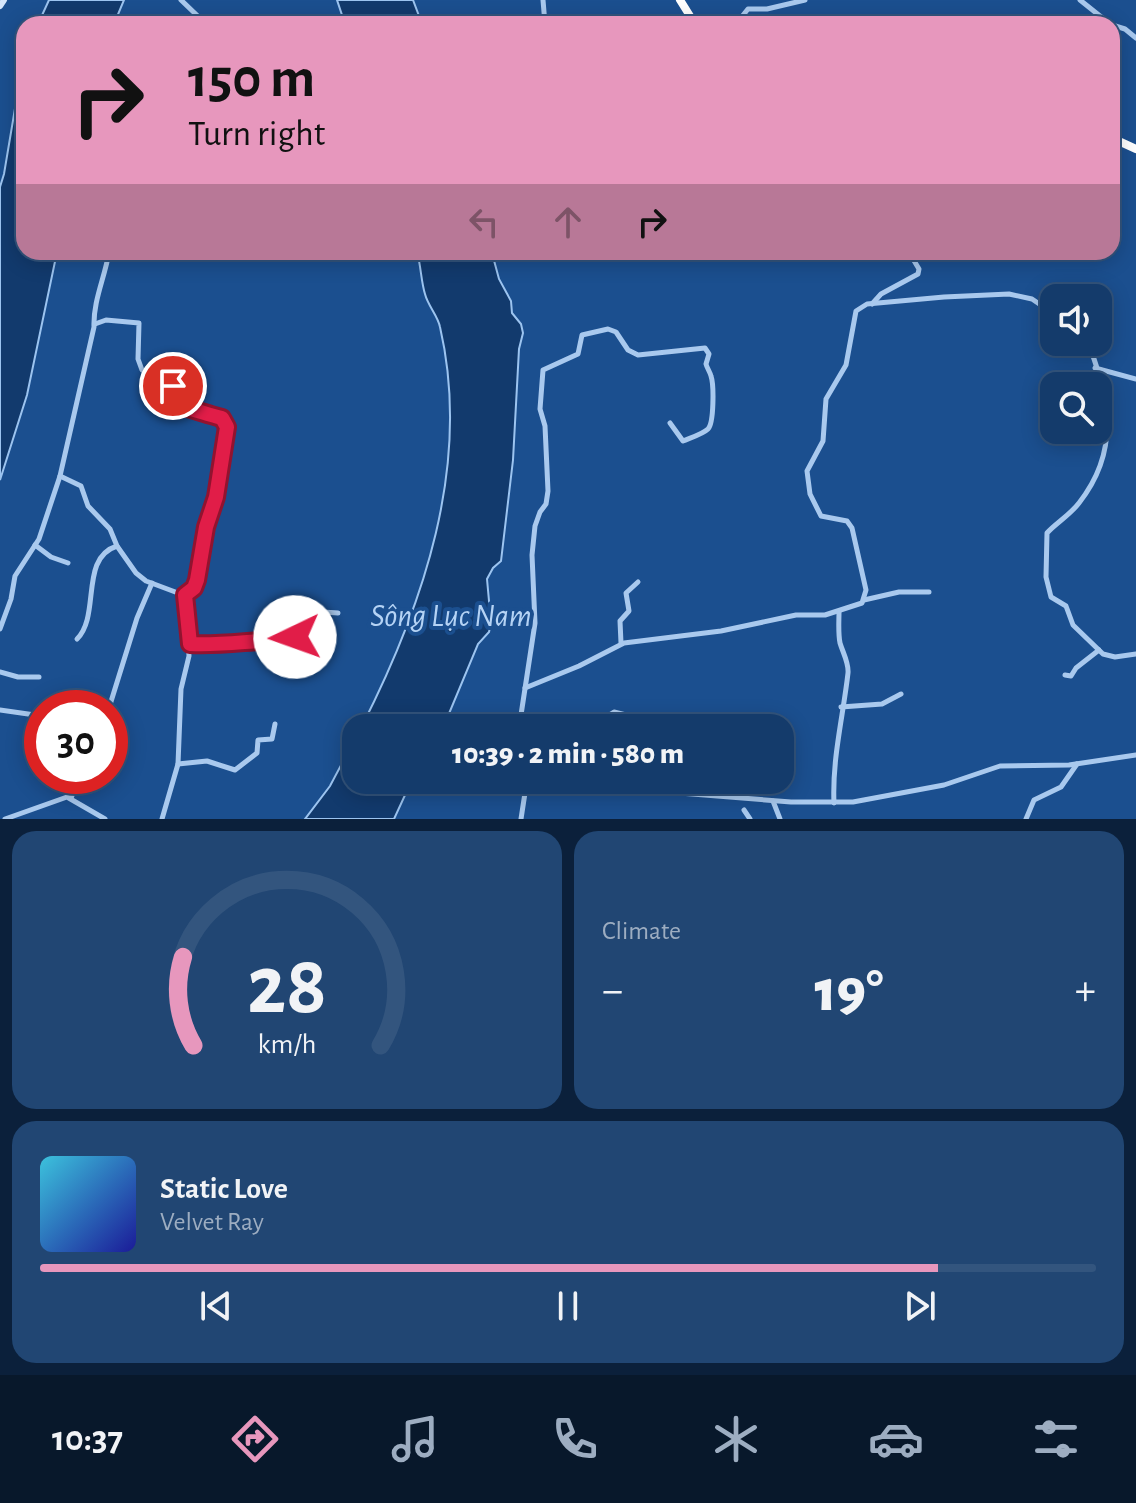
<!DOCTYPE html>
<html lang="en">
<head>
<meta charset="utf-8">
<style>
  :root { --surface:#143b6b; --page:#214673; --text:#f1f3f6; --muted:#9dadc1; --line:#33557e; --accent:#e797bd }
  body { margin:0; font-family:"Alegreya Sans",sans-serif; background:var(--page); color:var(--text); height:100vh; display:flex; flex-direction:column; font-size:30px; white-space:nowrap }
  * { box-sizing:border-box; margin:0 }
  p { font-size:26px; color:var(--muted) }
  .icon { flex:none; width:44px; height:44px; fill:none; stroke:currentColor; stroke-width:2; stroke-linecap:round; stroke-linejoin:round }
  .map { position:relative; height:819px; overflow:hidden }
  .sheet { display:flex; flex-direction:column; gap:12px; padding:12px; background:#0b203b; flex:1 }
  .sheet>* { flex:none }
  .banner { position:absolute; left:16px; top:16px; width:1104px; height:244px; border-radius:24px; box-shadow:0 4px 20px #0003,0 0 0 2px var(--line); background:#e797bd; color:#111; overflow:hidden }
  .fabs { position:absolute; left:1040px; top:284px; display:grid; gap:16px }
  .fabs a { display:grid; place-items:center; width:72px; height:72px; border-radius:16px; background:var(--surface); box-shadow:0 4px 20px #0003,0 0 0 2px var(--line); font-size:40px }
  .speed { position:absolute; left:24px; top:690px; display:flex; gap:16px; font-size:40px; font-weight:700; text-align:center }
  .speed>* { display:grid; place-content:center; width:104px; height:104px; border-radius:50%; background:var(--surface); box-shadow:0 4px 20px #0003,0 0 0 2px var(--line); line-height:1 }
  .speed .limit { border:12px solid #d22; background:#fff; color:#111 }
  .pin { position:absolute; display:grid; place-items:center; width:68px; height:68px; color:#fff; margin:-34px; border:4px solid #fff; border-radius:50%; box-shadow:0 2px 8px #0007 }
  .me { position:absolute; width:88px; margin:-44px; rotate:267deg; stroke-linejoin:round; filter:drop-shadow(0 0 6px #0008) }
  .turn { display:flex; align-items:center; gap:28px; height:168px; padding:0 40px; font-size:36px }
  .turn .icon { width:104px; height:104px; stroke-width:2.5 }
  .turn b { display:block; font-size:56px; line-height:68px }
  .lanes { display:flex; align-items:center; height:76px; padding:0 40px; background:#0003; justify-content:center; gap:40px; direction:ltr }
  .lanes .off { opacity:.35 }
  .big { font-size:60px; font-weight:800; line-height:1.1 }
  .sheet .widget { flex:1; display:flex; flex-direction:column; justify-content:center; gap:12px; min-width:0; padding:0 28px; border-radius:24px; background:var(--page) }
  .sheet .dial { align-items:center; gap:0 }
  .dial svg { height:208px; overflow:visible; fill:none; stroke:var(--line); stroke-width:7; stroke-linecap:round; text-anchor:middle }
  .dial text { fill:var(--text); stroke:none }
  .song { display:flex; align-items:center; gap:24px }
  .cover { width:96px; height:96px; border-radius:12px; background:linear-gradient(135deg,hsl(190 70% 55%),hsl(240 70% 35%)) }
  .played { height:8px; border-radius:4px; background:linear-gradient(90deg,var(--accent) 85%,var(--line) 85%) }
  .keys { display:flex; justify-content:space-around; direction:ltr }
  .heat { display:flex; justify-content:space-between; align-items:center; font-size:44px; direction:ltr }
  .sheet .tiles { flex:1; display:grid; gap:12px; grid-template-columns:1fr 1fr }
  .widget:last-child { grid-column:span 2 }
  .trip { position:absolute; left:342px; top:714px; width:452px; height:80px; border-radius:24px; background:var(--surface); box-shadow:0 4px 20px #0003,0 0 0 2px var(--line); font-weight:800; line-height:80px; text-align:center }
  .tabs { display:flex; height:128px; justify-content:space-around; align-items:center; background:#08182b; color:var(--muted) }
  .tabs .icon { width:56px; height:56px }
  .tabs .on { color:var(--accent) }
  .tabs b { font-size:36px; color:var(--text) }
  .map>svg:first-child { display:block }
  .water { fill:#123a6d; stroke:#9cc4f0; stroke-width:2 }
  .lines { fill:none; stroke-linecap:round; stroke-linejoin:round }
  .street { stroke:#a9c9ee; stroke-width:5 }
  .secondary { stroke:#d6e6fa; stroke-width:6 }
  .highway { stroke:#fff; stroke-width:8 }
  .route-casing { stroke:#92132f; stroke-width:20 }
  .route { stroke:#e11d48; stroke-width:14 }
  .labels { text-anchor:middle; stroke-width:8; stroke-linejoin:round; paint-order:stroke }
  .water-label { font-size:32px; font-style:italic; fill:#b5d3f5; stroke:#1b4f8f }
</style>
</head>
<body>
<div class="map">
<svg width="1136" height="819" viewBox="0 0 1136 819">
  <rect width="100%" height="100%" fill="#1b4f8f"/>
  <g class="water">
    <path d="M49,0H124L114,24H38Z"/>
    <path d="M337,0H413L422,24H345Z"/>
    <path d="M24,55V252H57L27,395L0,480V187L4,174Z"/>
    <path d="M417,252L492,253L499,279L511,301L512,313L521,324L523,333L519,349L513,460L501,561L493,568L487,579L491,623L489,632L478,644L443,728H361C423,606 472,465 440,327C438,316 428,306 425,294C421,281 421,266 417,252Z"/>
    <path d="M356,737V780H412L394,819H305L330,786Z"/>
  </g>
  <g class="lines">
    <g class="street">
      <path d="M181,0L206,24"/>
      <path d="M543,0L545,24"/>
      <path d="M1080,0L1110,24"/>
      <path d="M736,24L748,9H767L805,0"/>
      <path d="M1112,25L1125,29L1136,38"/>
      <path d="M872,304L881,294L918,274L919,269L913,259"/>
      <path d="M95,324L106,320L139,323L138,359L142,370L169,378L173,386L170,399L174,405C191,408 205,414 222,418C236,437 210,506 205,529C202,546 200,563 197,580L194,588L185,595"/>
      <path d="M1088,342C1110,400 1120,451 1079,503C1070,515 1056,523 1047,533L1046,577L1051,597L1066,606L1073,625L1103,654L1115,657L1136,654"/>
      <path d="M1095,368L1136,379"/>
      <path d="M60,476L81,486L88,506L110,529L117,546L136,573L146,581L186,596L189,656L181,689L178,764L162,819"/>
      <path d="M35,545L51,557L68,563"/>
      <path d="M864,600L899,592H929"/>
      <path d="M0,629L11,599L15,576L39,539L60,476L94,327C93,301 105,277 109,252"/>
      <path d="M77,639C101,615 79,558 117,546"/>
      <path d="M621,643L620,621L629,611L626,593L638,582"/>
      <path d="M190,644L222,645L257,639L293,640L295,637L292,619L294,610L338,613"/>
      <path d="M0,672L18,677H39"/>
      <path d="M1065,675L1071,676L1076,668L1099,650"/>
      <path d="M525,688L579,666L624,643L721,631L796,615H825L862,603L866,590L852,528L847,521L821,516L810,494L807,471L823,441L826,399L846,365L856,311L867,304L944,297L1009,294L1032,299L1054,314"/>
      <path d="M841,707L882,704L901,694"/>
      <path d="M109,708L137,618L152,583"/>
      <path d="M0,710L42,716"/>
      <path d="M519,728L535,623L532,555L535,526L540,512L546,504L548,491L545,426L540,409L543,370L578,354L582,335L608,329L616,332L628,350L638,355L705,348L709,354L706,364C707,368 710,372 711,376C714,385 714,423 708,429C703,434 690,438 683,441L670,423"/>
      <path d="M589,728L614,712L630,716"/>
      <path d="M178,764L207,761L235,770L257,753L258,740L272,739L275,724"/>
      <path d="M559,780L579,785L791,802H853L944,785L1000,766L1069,765L1136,755"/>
      <path d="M661,780L667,791"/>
      <path d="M71,798L80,776"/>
      <path d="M773,801L780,819"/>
      <path d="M834,803C832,759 843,717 848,673C849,663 843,653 840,643C838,633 839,622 839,612"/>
      <path d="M744,810L750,819"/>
      <path d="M5,819L67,797L105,819"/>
      <path d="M521,819L527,780"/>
      <path d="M1026,819L1034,800L1061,787L1077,764"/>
    </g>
    <path class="secondary" d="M0,6L4,0"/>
    <g class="highway">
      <path d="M680,0L695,24"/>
      <path d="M1112,138L1136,149"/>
    </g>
  </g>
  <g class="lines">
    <defs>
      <path id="route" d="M173,386L170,399L174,405C191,408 205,414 222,418L227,427L216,497L206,527L197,580L194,588L185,595L190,644C226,646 257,639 293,640L295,637"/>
    </defs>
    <use href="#route" class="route-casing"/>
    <use href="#route" class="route"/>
  </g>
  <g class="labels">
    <g class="water-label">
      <text x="451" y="626">Sông Lục Nam</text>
    </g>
  </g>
</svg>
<div class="fabs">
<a><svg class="icon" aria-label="sound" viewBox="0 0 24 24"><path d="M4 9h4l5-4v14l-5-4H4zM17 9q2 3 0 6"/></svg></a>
<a><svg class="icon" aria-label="search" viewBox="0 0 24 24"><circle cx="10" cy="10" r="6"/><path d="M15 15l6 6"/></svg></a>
</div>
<div class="speed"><div class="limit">30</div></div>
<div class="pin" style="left:173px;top:386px;background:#d93025"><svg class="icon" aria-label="arrive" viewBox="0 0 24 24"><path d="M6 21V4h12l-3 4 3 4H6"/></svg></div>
<svg class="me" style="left:295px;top:637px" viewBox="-20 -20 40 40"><circle r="19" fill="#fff"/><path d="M0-13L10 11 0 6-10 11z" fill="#e11d48"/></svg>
<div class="trip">10:39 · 2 min · 580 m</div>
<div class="banner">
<div class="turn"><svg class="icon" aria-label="right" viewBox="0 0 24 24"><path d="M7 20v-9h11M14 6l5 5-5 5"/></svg><div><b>150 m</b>Turn right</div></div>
<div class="lanes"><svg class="icon off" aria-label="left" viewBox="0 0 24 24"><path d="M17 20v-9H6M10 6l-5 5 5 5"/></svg><svg class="icon off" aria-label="ahead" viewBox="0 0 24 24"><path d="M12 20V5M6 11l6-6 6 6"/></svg><svg class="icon" aria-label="right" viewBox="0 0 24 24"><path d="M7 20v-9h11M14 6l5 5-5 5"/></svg></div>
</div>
</div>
<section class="sheet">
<div class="tiles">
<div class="widget dial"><svg viewBox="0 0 100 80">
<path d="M14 69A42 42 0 1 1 86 69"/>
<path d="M14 69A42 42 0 0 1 10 35" stroke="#e797bd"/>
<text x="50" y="56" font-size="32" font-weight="700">28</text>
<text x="50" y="72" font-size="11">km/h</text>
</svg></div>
<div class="widget"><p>Climate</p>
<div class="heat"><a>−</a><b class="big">19°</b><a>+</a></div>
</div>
<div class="widget">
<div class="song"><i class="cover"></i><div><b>Static Love</b><p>Velvet Ray</p></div></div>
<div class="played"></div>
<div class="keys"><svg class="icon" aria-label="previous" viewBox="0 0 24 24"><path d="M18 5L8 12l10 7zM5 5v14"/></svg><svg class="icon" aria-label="pause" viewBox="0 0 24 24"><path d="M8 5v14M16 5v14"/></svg><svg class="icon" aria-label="next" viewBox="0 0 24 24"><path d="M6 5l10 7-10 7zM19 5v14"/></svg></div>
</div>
</div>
</section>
<nav class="tabs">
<b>10:37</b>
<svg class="icon on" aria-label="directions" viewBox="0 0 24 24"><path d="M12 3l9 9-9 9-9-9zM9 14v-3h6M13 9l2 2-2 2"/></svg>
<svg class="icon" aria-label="music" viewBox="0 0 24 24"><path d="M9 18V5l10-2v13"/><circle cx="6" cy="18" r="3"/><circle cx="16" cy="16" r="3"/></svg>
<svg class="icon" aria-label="phone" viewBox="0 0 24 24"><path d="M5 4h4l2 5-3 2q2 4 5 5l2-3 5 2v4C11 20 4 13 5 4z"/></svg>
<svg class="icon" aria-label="climate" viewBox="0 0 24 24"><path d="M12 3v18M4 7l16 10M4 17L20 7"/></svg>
<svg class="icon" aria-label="car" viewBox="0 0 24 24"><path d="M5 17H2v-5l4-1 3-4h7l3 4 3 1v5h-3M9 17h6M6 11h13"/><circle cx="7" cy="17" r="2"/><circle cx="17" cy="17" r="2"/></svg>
<svg class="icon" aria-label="filters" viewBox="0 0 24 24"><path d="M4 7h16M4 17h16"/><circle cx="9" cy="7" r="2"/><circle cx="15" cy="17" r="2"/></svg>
</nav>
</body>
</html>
